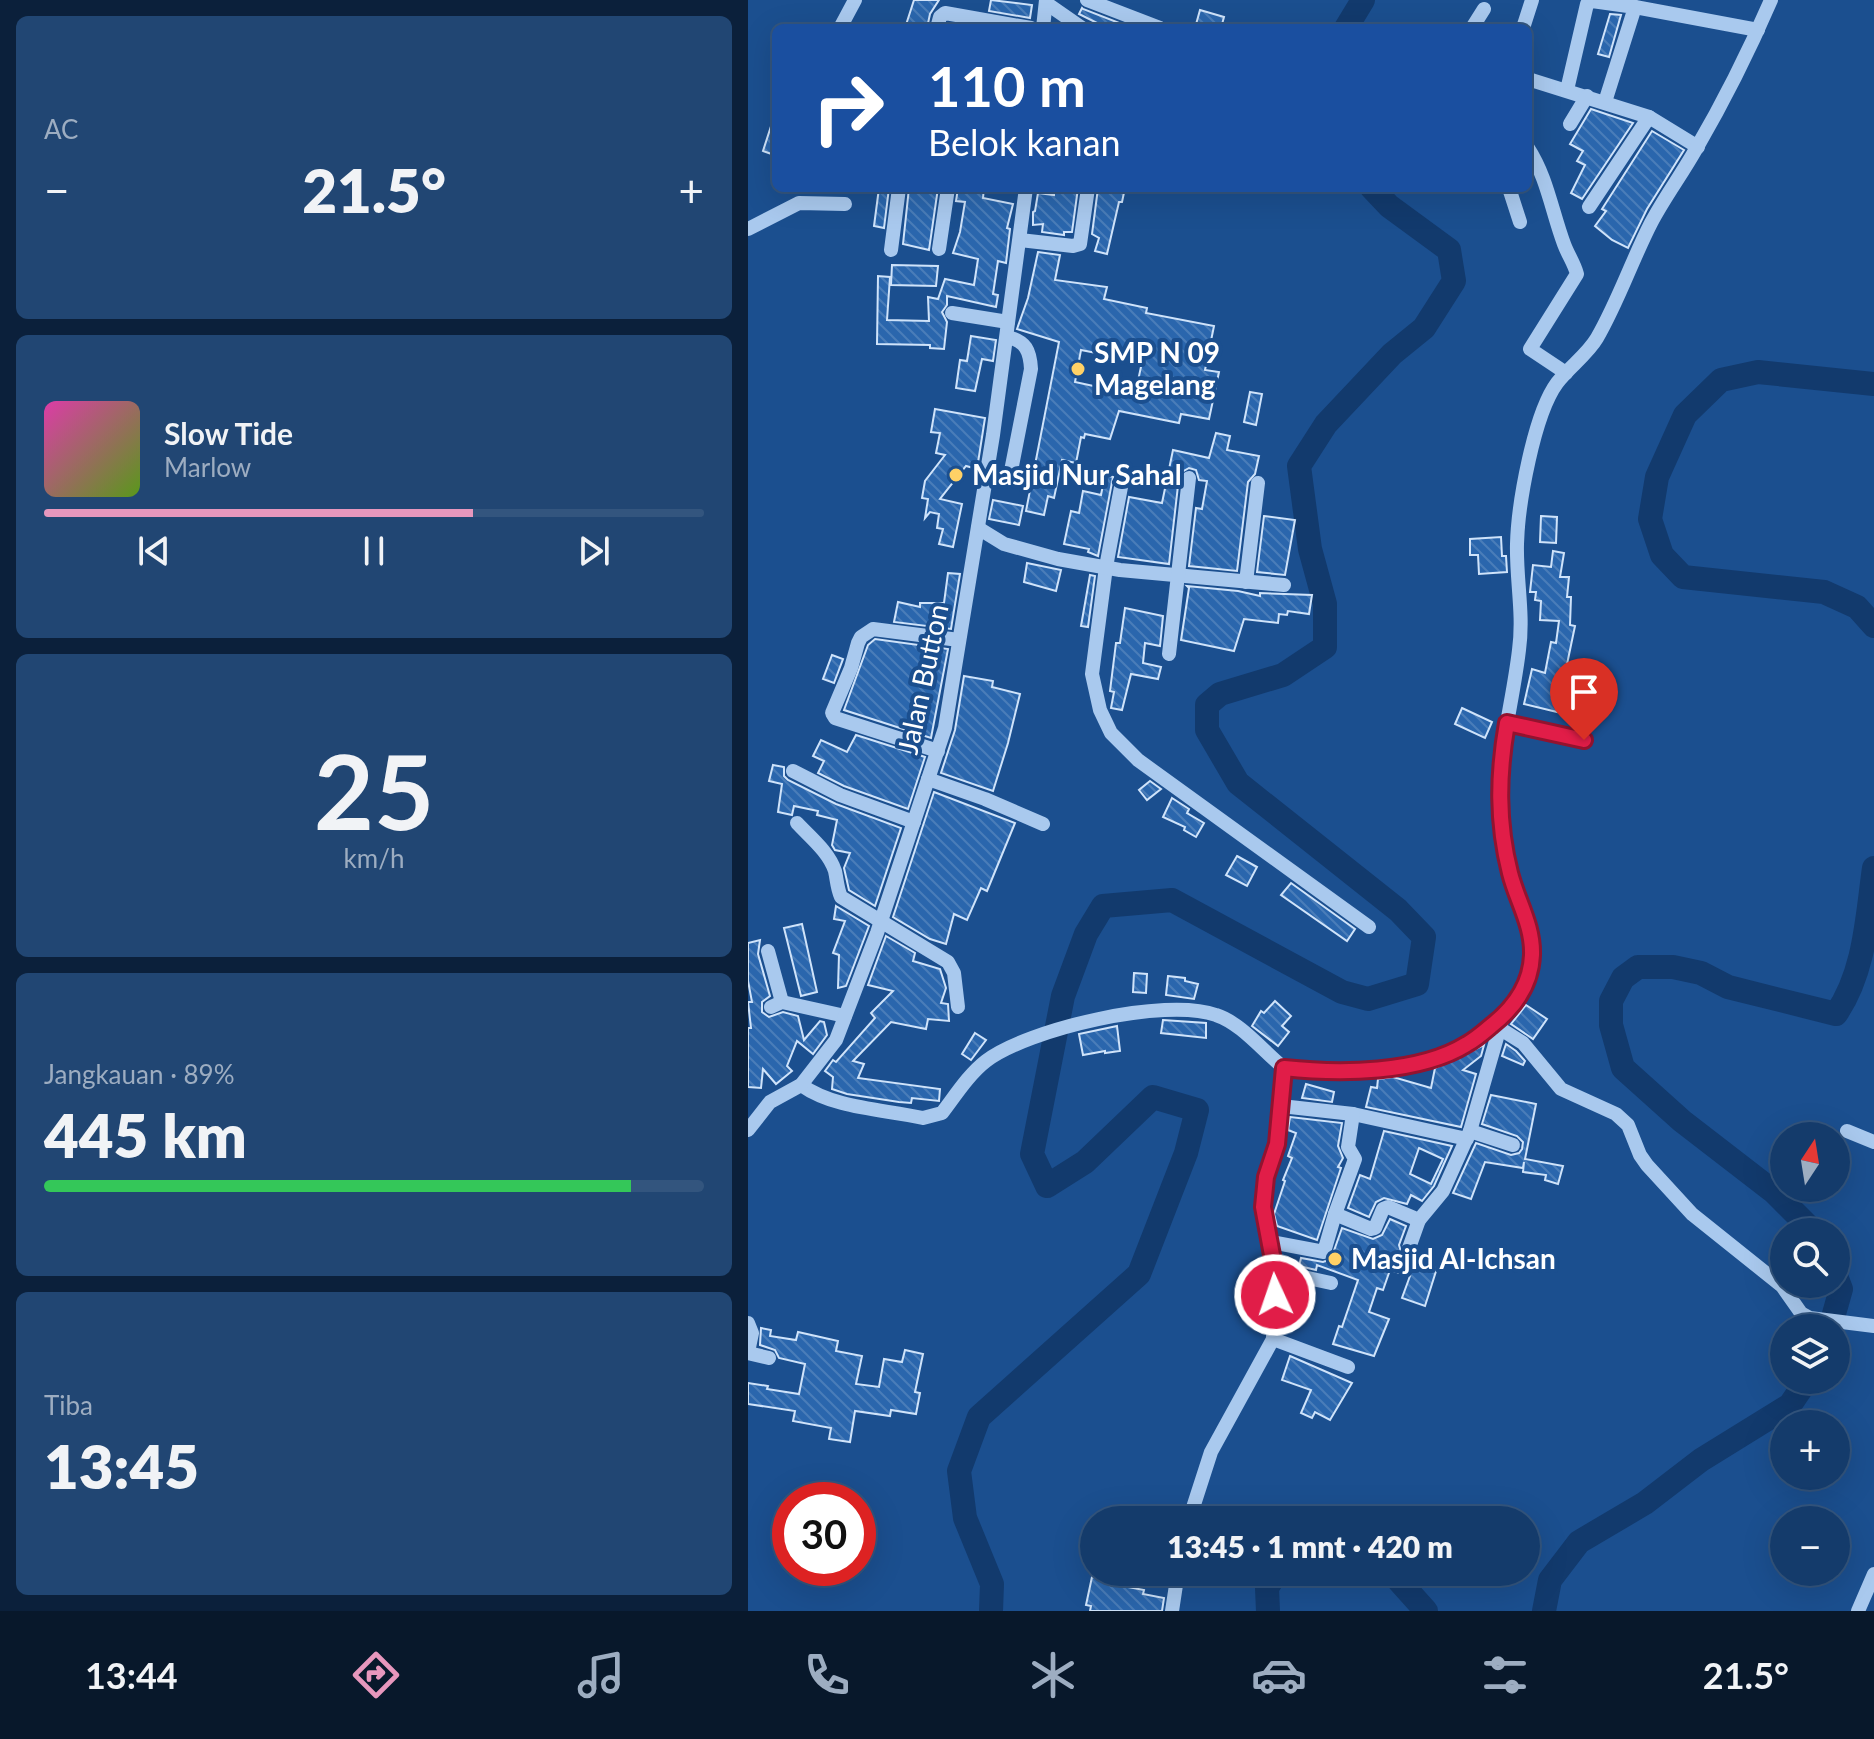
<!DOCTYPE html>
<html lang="id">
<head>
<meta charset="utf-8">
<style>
  :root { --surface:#143b6b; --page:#214673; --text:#f1f3f6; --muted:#9dadc1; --line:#33557e; --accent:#e797bd }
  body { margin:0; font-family:Lato,sans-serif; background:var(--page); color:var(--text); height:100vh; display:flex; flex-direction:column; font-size:30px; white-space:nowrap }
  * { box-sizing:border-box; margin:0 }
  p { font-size:26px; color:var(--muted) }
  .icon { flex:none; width:44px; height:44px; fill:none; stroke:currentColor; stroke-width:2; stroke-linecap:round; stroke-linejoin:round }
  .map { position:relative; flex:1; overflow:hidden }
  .details { display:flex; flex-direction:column; gap:16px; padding:16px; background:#0b203b; width:748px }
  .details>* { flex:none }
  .guide { position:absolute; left:24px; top:24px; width:760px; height:168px; border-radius:12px; box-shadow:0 8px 32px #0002,0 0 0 2px var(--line); background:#1a4fa0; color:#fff; overflow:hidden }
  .needle { width:52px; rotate:12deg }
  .fabs { position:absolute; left:1022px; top:1122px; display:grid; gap:16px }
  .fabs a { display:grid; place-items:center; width:80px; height:80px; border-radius:50%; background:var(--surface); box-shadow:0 8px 32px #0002,0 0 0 2px var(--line); font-size:40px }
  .speed { position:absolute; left:24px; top:1482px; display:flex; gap:16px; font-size:40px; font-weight:700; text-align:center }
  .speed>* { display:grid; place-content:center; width:104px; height:104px; border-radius:50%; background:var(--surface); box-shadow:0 8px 32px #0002,0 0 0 2px var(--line); line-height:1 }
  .speed .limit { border:12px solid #d22; background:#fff; color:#111 }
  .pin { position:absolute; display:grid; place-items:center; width:68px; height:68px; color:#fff; margin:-82px -34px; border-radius:50% 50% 50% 0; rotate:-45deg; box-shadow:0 0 8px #0007 }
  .pin .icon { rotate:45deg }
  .me { position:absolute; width:88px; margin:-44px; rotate:357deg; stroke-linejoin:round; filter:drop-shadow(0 0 6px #0008) }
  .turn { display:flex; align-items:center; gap:28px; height:168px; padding:0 24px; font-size:36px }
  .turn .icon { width:104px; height:104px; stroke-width:2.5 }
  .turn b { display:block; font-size:56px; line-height:68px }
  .big { font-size:60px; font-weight:800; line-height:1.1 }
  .details .card { flex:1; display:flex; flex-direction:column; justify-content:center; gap:12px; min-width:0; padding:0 28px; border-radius:12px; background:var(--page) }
  .details .dial { align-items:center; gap:0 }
  .dial b { font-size:104px; line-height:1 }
  .song { display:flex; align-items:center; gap:24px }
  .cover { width:96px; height:96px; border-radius:12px; background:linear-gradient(135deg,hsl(320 70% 55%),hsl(90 70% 35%)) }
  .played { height:8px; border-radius:4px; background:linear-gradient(90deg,var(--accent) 65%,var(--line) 65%) }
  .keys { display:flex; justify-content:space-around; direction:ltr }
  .heat { display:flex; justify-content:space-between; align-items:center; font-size:44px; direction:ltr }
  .charge { height:12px; border-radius:6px; background:linear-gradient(90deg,#34c759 89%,var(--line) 0) }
  .trip { position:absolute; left:332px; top:1506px; width:460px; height:80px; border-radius:40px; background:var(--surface); box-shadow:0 8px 32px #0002,0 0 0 2px var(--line); font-weight:800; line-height:80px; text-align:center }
  .dock { display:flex; height:128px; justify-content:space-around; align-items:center; background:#08182b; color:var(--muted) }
  .dock .icon { width:56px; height:56px }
  .dock .active { color:var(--accent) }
  .dock b { font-size:36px; color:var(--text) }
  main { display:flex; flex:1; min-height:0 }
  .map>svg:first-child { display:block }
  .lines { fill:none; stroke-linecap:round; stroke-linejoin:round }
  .river { stroke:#123a6d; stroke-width:24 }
  .building { fill:url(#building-back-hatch); stroke:#cfe3fa; stroke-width:2; fill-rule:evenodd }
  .minor { stroke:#a9c9ee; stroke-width:14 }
  .route-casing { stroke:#92132f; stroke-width:20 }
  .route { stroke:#e11d48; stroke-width:14 }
  .poi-dot { fill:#ffd166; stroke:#1b4f8f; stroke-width:3 }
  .labels { text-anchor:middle; stroke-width:8; stroke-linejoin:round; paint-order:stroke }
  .poi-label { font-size:28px; font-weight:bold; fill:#fff; stroke:#1b4f8f; text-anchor:start }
  .street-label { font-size:28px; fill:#fff; stroke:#1b4f8f }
</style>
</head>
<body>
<main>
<section class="details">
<div class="card"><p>AC</p>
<div class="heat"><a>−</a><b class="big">21.5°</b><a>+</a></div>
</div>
<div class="card">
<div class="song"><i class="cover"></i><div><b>Slow Tide</b><p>Marlow</p></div></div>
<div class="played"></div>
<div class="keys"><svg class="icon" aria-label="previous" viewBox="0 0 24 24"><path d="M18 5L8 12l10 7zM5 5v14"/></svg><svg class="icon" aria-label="pause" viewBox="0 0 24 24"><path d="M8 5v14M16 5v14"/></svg><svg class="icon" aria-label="next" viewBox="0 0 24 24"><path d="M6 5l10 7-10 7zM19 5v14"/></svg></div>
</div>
<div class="card dial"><b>25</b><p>km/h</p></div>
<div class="card"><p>Jangkauan · 89%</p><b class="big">445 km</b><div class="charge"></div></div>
<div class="card"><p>Tiba</p><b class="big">13:45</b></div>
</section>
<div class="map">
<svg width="1126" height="1611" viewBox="0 0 1126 1611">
  <defs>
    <pattern id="building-back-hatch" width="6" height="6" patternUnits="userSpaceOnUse" patternTransform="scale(2)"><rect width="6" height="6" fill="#2a66ad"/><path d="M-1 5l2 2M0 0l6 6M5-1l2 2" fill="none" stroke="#4a7db9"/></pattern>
  </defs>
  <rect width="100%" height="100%" fill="#1b4f8f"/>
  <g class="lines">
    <g class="river">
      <path d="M598,28L615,0"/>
      <path d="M1126,384L1010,372L973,380L937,415L909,477L902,519L914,555L935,577L1076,592L1109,607L1126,626"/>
      <path d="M1066,1232L1026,1192L934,1121L875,1068L863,1025V1001L875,978L890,967H925L953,973L980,987L1088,1014C1117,972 1119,918 1126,868"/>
      <path d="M1082,1328L1093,1289L1088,1276"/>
      <path d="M643,1572L678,1611"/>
      <path d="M243,1611L244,1584L217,1518L211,1471L231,1417L391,1274L438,1153L449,1110L405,1097L337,1162L299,1186L284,1154L315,996L338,934L355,906L424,900L594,992L620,999L669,984L676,937L650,910L490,783L459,730V705L472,694L535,675L577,647V604L562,549L551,466L578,424L644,354L676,328L706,281L701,250L641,206L624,188"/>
      <path d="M520,1611L519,1588L529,1572"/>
      <path d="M796,1611L802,1580L831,1542L897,1503L953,1460L1042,1405L1059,1380"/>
    </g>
  </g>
  <g class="building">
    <path d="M166,0H191L182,14L179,28H157Z"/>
    <path d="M243,0L284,5L282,18L241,11Z"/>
    <path d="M334,8L335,9L384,28H359L331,14Z"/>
    <path d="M452,10L476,17L473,28H447Z"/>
    <path d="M862,14L873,15L861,57L850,54Z"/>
    <path d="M843,109L885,123L834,199L823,193L837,165L829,161L835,151L822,144Z"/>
    <path d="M26,117H28V147L26,155L15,151Z"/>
    <path d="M904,131L936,150L899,209L880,248L864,240L847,226L858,211L854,209Z"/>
    <path d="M131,188H141L136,228L126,226Z"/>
    <path d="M161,188H190L181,250L155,244Z"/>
    <path d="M210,188H236L235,198L265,204L259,228L262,229L258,263L250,261L245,294L250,295L248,307L199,296V305L194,312L199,322L196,349L182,348V345L129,344L130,276L142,277L139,320L181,321L180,297L190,299L197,279L226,285L230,259L205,253L212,232L217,202L208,201Z"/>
    <path d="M306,188H330L324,232H316V235L294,232L295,224L285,225V212L287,211L290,193L306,195Z"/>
    <path d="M350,188H377L374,202H371L359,254L347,251L351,238L344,234Z"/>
    <path d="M290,252L312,255L307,280L359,287L356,299L399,308L398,313L466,326L457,370L471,372L461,419L433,414L431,423L371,411L362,439L337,434L336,438L333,437L328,463L314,460L306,498L300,496L296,515L278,511L311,342L269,329L280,298ZM333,350L394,362L387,395L327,382Z"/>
    <path d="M144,265L190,266L188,286L143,285Z"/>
    <path d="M223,336L248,340L245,361L234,359L227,391L208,388L212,360L219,361Z"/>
    <path d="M502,392L514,394L508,425L496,422Z"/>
    <path d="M187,409L237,418L229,469L218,466L192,499L214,504L205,547L191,544L195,529L189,528L191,514L182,512L177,518L180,499L174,498L177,481L197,455L188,453L192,433L183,432Z"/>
    <path d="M468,433L482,436L479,450L511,456L507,474L500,482L489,571L441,566L448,508L454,509L459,481L451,480L448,470L441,468L434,472L431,477L421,564L370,557L381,497L414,503L425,450L461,458Z"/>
    <path d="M357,475L365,477L350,556L340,552L341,549L316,544L323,511L331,513L335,491L353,495Z"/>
    <path d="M245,500L275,506L271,525L241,519Z"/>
    <path d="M516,516L547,520L537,575L509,572Z"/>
    <path d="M793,516L809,517L808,543L792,542Z"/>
    <path d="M753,537L754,556H758L759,572L731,574L730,555H722V539Z"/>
    <path d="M805,551L816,553L812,577H821L819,597H823L822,625L827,626L809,712L776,704L784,669L797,673L803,642L808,643L811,621L792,620L793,601L787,600L788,592H782L785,565L803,567Z"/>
    <path d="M279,563L313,570L308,591L276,582Z"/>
    <path d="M200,573L212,574L203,629L146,622L150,602L172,607V603H196Z"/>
    <path d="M342,575L347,576L340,627L333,626Z"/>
    <path d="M439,586L490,591L512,596V593L564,595L561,614L540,611L539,615L531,614L530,623L496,619L486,651L433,640L441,588Z"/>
    <path d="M377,608L415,616L412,646L397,643L395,663L413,667L410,679L383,674L374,710L363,708L366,692L362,691L368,643H372Z"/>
    <path d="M127,639L200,649L183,738L96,710L120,645Z"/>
    <path d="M84,655L95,659L86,683L75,679Z"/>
    <path d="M216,676L245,681L244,687L272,694L260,743L245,791L193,773L207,730Z"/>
    <path d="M714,708L744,722L737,738L707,724Z"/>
    <path d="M108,735L177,757L160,809L96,786L70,773L76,761L65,756L73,740L99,752Z"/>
    <path d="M25,765L36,767V776L40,780L88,804L153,828L127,906L101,890L96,868L102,853L87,850L84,845L89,820L69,815L70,811L46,806L44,815L30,812L34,784L21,781Z"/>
    <path d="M402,781L413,789L399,800L391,790Z"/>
    <path d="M186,792L267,823L239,891L233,888L219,920L206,914L198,944L182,939L145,917Z"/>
    <path d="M424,798L441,809L439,813L456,823L448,837L436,830L437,827L415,817Z"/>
    <path d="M489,856L509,867L499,886L478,875Z"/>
    <path d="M543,883L607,929L599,941L533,895Z"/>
    <path d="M88,906L121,926L98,986L90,988L91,955L85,953L97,921L86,919Z"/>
    <path d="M54,924L69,992L53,996L36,928Z"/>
    <path d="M138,936L167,953L165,961L192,969L198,988L193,1003L200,1004L201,1021L180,1019L178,1029L143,1022L105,1061L116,1064L110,1078L192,1089L191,1101L164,1098L163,1103L151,1102L99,1094L84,1089L85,1077L77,1071L85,1060L88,1062L127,1018L123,1013L145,991L120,985Z"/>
    <path d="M12,940L10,954L22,996L14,1002V1012L21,1017L35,1012L50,1016L56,1040L72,1021L76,1022L79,1035L65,1054L49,1041L39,1066L44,1071L28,1084L15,1069L13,1088L0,1087V1028H3L0,1002H4L0,981V943Z"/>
    <path d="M386,973L399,974L398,993L385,992Z"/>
    <path d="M420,976L437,978V981L450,984L446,999L418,995Z"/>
    <path d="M527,1001L543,1016L534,1026L541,1032L530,1046L504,1026L513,1011L516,1013Z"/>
    <path d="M778,1005L799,1019L785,1039L763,1024Z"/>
    <path d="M415,1020L458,1023V1038L413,1033Z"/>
    <path d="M369,1026L372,1051L357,1053V1051L335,1055L331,1034Z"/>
    <path d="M227,1033L238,1040L223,1060L214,1054Z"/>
    <path d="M758,1044L768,1051L777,1061L775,1065L754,1056Z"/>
    <path d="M736,1045L733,1056L715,1070L728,1074L713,1127L618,1107L623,1087L629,1088L630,1079L645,1077L683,1088L687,1068Z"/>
    <path d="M558,1084L586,1092L584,1102L554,1098Z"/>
    <path d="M743,1095L788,1104L777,1159L815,1166L810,1184L797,1180L798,1175L775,1172L776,1162L775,1168L737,1162L723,1199L705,1193L728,1143L763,1155L771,1153L774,1149L775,1142L769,1136L734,1124Z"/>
    <path d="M542,1117L594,1123L590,1146L595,1158L590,1167L593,1168L569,1240L529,1226L526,1214L537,1181L535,1180L544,1158L540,1156L548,1133L540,1130Z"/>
    <path d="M636,1131L704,1146L686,1186L674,1201L663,1195L659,1204L636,1198L628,1202L621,1217L600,1208L612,1175L622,1179ZM671,1148L695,1159L683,1184L662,1174Z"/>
    <path d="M642,1219L658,1226L651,1245L654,1255L661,1258V1260L689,1268L677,1306L654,1298L662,1276L642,1270L635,1290L629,1288L621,1312L641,1319L626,1356L585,1344L591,1326L594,1327L610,1280L569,1265L568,1270L551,1266L553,1258L575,1262L583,1259L594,1228L625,1239L634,1235Z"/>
    <path d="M13,1328L23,1330L22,1336L48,1340L50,1332L90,1341L88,1351L114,1356L108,1384L131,1387L136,1359L154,1362L157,1350L175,1354L167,1392L172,1393L168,1414L143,1410L142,1416L107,1411L102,1442L81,1439L83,1428L45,1421L47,1411L0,1404V1383L20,1386L19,1389L51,1394L57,1364L31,1358L27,1350L12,1345Z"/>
    <path d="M542,1356L604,1383L582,1420L567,1412L564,1418L553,1413L563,1390L534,1380Z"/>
    <path d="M344,1577L370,1582L369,1585L396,1590L395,1594L416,1598L414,1611H342L343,1606L338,1605Z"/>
  </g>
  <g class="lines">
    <g class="minor">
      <path d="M339,0L412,28"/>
      <path d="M298,3L334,28"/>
      <path d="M887,7L1010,30"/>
      <path d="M92,28L107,0"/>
      <path d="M189,28L192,17L197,13L283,28"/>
      <path d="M295,28L298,0"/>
      <path d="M724,28L736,9"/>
      <path d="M775,28L784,0"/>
      <path d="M780,79L901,117"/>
      <path d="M819,90L839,4L844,1L887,7L857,102"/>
      <path d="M822,124L839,96"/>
      <path d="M780,148C799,177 804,212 816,244C820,255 826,263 829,274L782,349L818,373"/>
      <path d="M761,188L772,222"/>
      <path d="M841,207L901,117L950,147"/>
      <path d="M0,229L51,203L97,204"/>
      <path d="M272,240L325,246L332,244L340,188"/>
      <path d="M191,249L200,188"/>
      <path d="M143,250L151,188"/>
      <path d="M204,313L260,322"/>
      <path d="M376,471L358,567L344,674L352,710L363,733L390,760L621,927"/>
      <path d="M237,481H258L262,476L283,369C282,351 278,341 259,337"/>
      <path d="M230,528L256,544L310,559L372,570L536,585"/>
      <path d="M498,582L510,483"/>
      <path d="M421,654L441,478"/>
      <path d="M759,723L836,740"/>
      <path d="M190,751L87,718L84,713L103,668L110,643L113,637L125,629L211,640"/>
      <path d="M45,771L92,795L166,822"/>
      <path d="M180,779L237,799L295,824"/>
      <path d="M49,823C62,837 81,852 87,871C89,880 89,888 93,897L200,962L206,973L210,1007"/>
      <path d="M20,951L34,1002"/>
      <path d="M23,1007L34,1002L97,1016"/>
      <path d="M751,1028L775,1043L813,1089L868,1114L880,1125L892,1155L899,1165L944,1214L1034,1286L1053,1313L1062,1318L1126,1326"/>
      <path d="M536,1068C617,1077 722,1072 772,996C799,955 773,914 762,875C758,860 755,844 753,829C745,768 764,710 771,650C776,614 768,579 769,544C770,504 786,414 809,383C821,367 839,355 849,338C870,302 884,260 903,223C916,198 934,174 948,149C976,101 1001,51 1023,0"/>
      <path d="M53,1085C87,1109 135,1109 175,1118L194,1113C207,1096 221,1074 238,1061C280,1029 417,997 468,1015C493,1023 515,1051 536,1068L529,1144L518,1177L515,1207L527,1271L525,1339L463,1452L441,1520"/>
      <path d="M533,1106L605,1114L719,1139"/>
      <path d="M0,1130L22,1102L53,1085L88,1040L129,933L197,728L245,435L278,188"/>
      <path d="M722,1131L754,1020"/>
      <path d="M1099,1131L1126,1142"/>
      <path d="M587,1214L623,1229L627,1228L635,1209L640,1207L671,1220L695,1191L722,1131L765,1145"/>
      <path d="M523,1242L576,1252L587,1214L607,1159L600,1147L605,1114"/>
      <path d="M661,1248L671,1220"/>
      <path d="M527,1271L583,1283"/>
      <path d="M0,1323L4,1333L0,1352"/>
      <path d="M525,1339L600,1367"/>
      <path d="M0,1353L21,1358"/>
      <path d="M424,1611L430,1572"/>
      <path d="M1110,1611L1126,1574"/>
    </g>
  </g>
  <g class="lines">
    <defs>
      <path id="route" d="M527,1295V1271L515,1207L518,1177L529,1144L536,1068C591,1074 671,1074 719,1044C728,1039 736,1032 743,1026C766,1008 783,984 784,955C785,925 769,901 762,873C749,822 750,774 759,723L836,740"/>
    </defs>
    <use href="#route" class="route-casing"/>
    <use href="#route" class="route"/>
  </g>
  <g class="poi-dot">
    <circle cx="330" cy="369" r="8"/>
    <circle cx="208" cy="475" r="8"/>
    <circle cx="587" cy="1259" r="8"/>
  </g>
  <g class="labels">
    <g class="poi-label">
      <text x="346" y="363">SMP N 09<tspan x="346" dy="32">Magelang</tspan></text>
      <text x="224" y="485">Masjid Nur Sahal</text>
      <text x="603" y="1269">Masjid Al-Ichsan</text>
    </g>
    <g class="street-label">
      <text transform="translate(175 679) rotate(-78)" y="10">Jalan Button</text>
    </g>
  </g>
</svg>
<div class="fabs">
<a><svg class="needle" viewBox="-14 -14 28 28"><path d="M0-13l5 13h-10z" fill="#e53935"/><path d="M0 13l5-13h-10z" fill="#9dadc1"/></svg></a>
<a><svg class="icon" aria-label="search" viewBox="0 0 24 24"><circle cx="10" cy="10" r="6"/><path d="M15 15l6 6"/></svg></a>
<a><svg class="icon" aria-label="layers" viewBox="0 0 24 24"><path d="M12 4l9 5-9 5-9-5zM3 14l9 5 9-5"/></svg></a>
<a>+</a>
<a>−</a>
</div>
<div class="speed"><div class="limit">30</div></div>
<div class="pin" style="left:836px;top:740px;background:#d93025"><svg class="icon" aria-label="arrive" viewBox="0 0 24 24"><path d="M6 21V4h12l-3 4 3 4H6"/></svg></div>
<svg class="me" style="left:527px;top:1295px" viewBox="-20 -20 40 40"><circle r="17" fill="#e11d48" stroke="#fff" stroke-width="3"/><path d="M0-11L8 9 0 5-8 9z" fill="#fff"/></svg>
<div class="trip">13:45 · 1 mnt · 420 m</div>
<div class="guide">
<div class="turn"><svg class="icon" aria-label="right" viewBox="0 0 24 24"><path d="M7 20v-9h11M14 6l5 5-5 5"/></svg><div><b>110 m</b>Belok kanan</div></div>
</div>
</div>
</main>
<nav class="dock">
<b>13:44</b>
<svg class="icon active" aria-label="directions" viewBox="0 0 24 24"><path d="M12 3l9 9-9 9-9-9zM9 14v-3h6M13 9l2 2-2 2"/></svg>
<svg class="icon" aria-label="music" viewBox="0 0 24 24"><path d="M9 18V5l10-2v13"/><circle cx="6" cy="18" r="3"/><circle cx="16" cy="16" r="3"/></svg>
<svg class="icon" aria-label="phone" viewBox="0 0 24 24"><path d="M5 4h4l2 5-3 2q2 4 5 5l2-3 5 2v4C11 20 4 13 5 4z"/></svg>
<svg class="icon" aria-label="climate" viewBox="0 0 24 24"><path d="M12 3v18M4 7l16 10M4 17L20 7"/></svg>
<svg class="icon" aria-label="car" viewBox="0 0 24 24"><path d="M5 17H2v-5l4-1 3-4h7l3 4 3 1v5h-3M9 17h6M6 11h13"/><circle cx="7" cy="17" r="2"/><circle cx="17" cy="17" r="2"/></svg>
<svg class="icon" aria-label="filters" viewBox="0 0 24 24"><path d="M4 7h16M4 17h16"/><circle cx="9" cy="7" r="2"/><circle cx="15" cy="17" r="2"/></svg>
<b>21.5°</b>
</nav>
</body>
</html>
